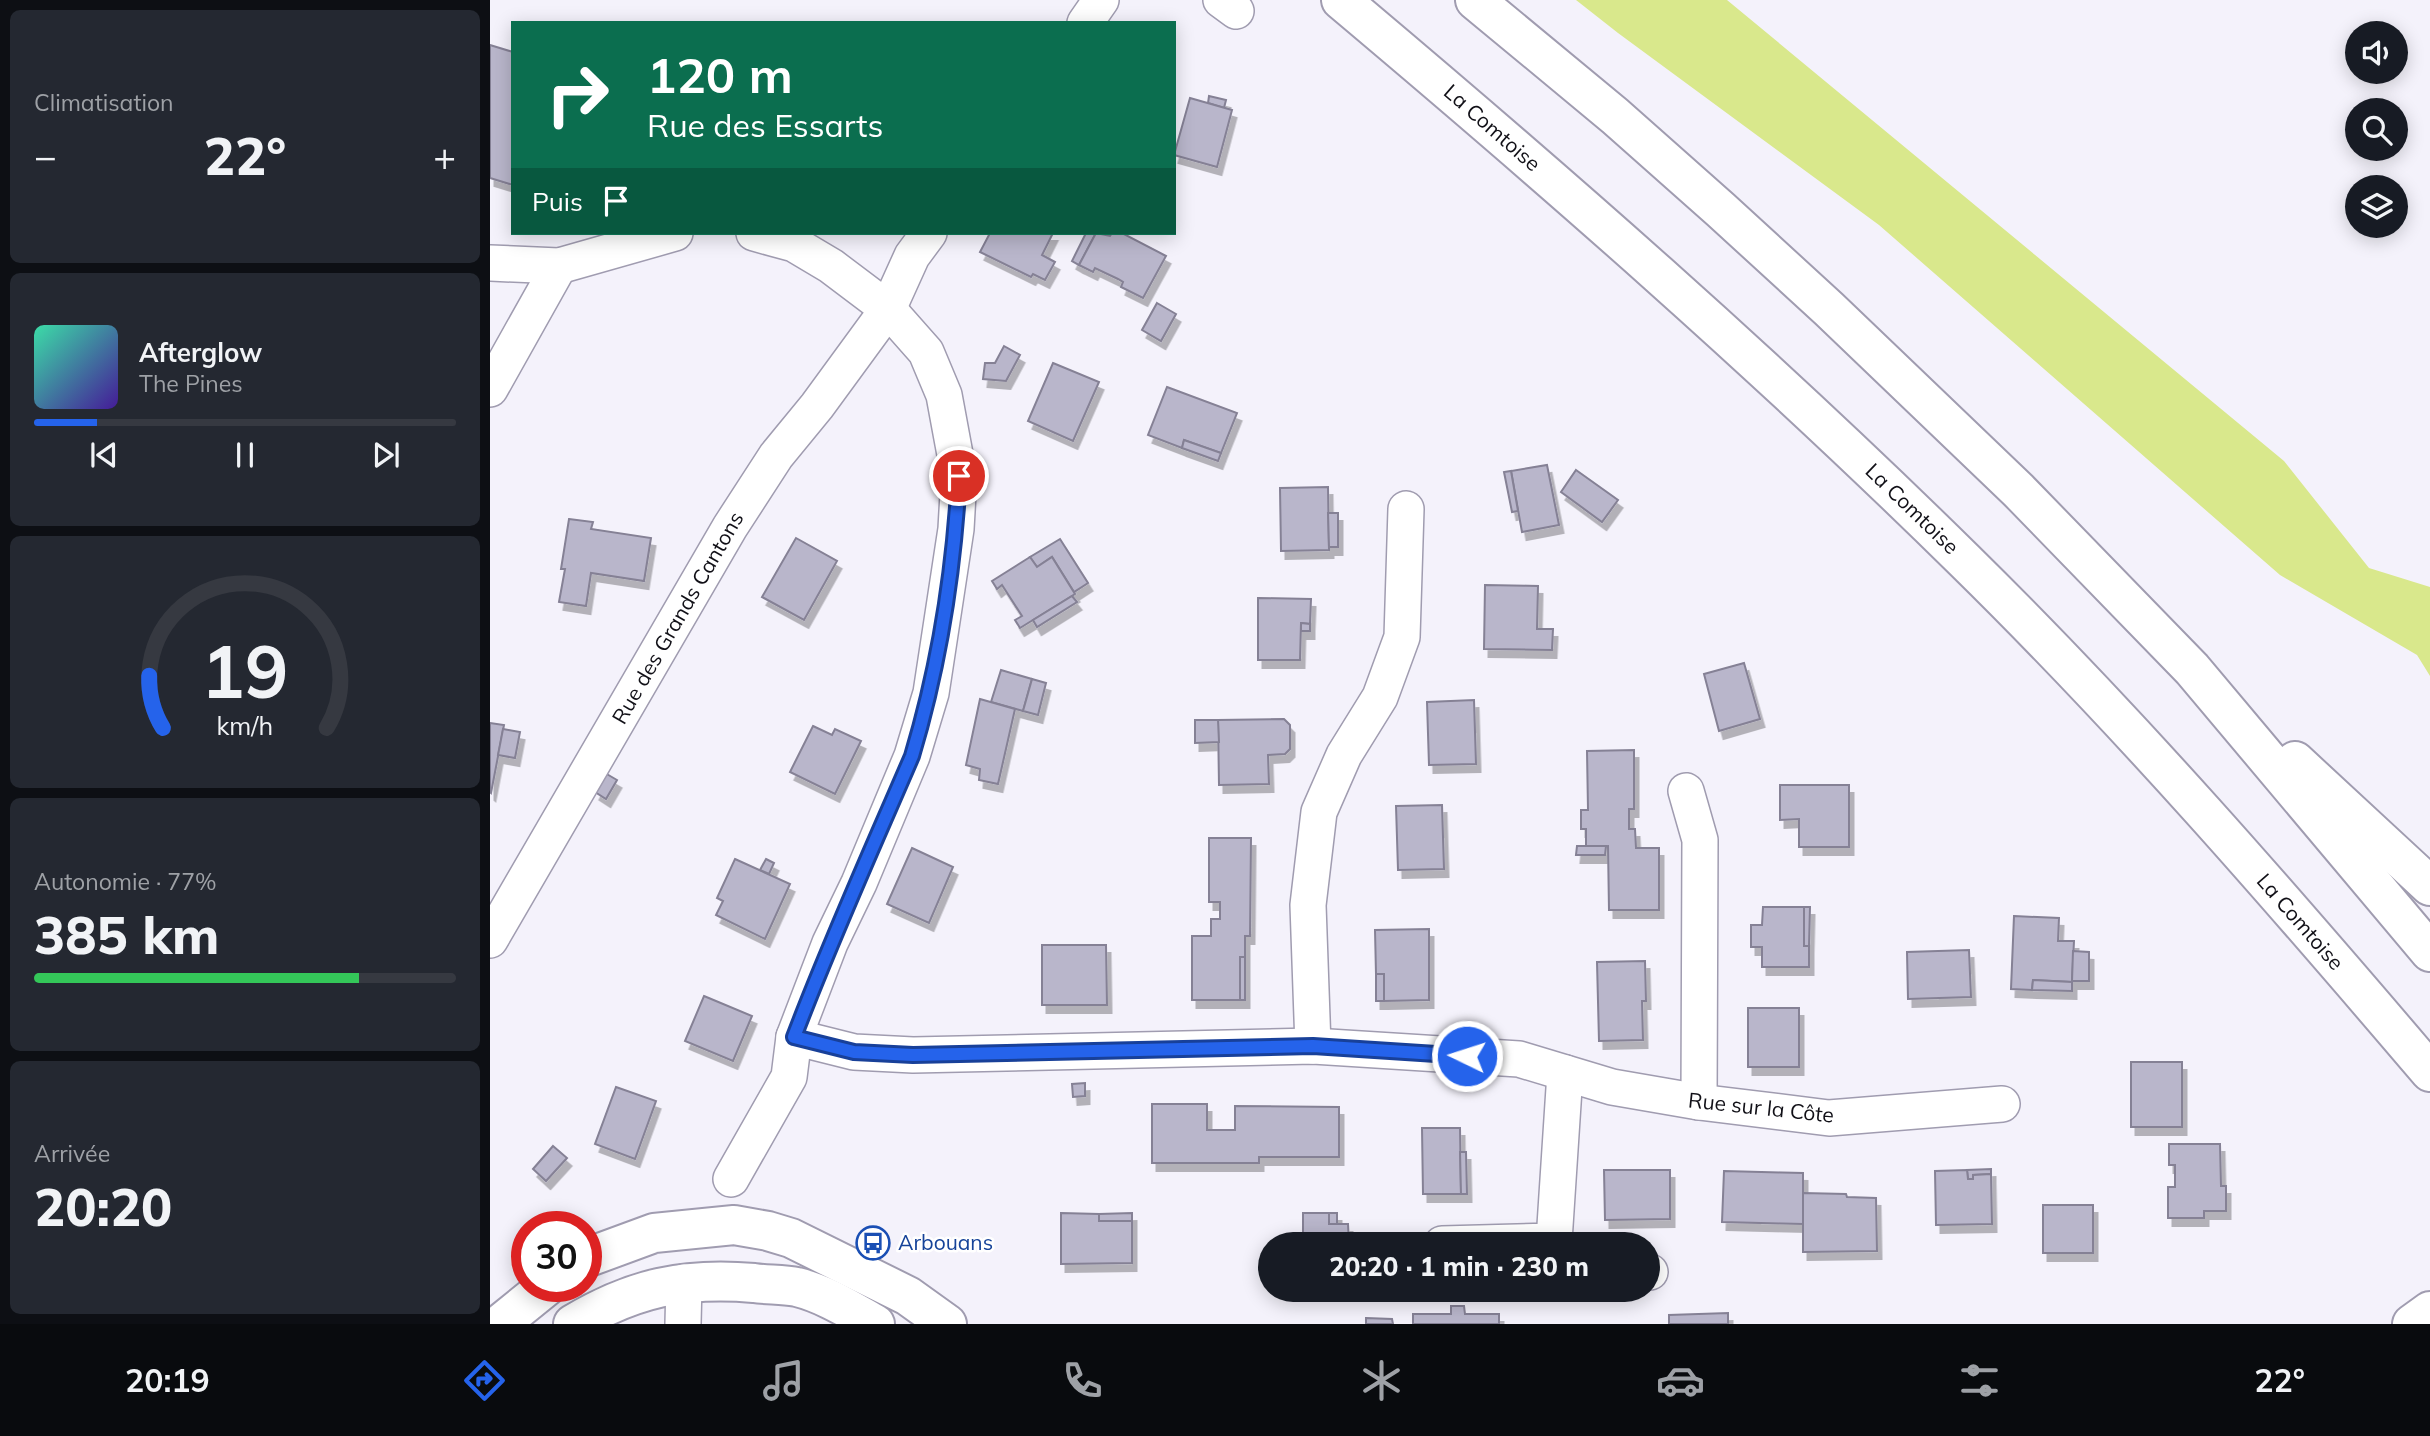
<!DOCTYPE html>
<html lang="fr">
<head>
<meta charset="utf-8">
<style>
  :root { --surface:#171b24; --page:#242831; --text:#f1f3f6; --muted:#9ea1a6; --line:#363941; --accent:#2563eb }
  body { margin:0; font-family:Mulish,sans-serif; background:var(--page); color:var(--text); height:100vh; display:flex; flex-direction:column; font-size:26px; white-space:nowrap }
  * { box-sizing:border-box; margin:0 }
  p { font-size:23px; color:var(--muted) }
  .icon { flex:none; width:38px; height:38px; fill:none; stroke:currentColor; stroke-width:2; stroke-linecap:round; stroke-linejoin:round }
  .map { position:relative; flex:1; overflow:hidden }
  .details { display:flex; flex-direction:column; gap:10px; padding:10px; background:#0d0f14; width:490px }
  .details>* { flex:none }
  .hud { position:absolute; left:21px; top:21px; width:665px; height:214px; border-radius:0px; box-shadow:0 4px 18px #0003; background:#0b6e4f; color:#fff; overflow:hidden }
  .fabs { position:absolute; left:1855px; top:21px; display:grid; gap:14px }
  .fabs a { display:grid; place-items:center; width:63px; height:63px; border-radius:50%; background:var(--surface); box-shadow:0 4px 18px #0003; font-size:35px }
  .speed { position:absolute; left:21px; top:1211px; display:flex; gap:14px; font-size:35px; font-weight:700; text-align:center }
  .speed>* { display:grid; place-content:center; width:91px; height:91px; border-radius:50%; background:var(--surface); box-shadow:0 4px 18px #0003; line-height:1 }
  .speed .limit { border:10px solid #d22; background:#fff; color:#111 }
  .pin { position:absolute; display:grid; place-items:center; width:60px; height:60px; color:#fff; margin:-30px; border:4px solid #fff; border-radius:50%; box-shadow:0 2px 7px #0007 }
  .me { position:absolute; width:77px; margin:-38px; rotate:274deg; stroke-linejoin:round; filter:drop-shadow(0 0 5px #0008) }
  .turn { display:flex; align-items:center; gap:24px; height:147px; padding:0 21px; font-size:32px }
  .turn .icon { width:91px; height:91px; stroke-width:2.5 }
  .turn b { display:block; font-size:49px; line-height:60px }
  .then { display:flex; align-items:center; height:66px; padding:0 21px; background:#0003; gap:14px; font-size:26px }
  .big { font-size:52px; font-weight:800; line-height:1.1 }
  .details .card { flex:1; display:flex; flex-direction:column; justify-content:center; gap:10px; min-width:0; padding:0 24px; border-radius:10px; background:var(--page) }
  .details .dial { align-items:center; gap:0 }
  .dial svg { height:182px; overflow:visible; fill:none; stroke:var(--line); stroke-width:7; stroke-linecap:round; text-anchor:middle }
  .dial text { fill:var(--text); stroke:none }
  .song { display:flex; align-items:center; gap:21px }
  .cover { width:84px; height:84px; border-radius:10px; background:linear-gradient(135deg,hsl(160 70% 55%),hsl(260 70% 35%)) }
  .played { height:7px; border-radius:4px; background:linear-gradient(90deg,var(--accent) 15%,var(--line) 15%) }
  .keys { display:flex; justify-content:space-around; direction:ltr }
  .heat { display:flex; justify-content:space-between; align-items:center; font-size:38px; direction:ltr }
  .charge { height:10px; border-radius:5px; background:linear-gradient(90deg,#34c759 77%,var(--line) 0) }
  .trip { position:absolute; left:768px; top:1232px; width:402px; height:70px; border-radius:35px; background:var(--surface); box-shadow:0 4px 18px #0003; font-weight:800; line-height:70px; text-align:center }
  .tab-bar { display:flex; height:112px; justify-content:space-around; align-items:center; background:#090b0e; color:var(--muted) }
  .tab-bar .icon { width:49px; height:49px }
  .tab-bar .current { color:var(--accent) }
  .tab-bar b { font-size:32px; color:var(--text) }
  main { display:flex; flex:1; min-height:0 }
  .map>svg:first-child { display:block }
  .green { fill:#d9e88c }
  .building { fill:#b9b6cb; stroke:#858195; stroke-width:2; filter:url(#shadow) }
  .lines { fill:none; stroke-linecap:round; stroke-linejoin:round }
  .street-casing { stroke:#a09cb0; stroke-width:38 }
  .primary-casing { stroke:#a09cb0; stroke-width:42 }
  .highway-casing { stroke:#a09cb0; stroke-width:42 }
  .street { stroke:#fff; stroke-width:35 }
  .primary { stroke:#fff; stroke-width:38 }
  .highway { stroke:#fff; stroke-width:38 }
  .route-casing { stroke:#184099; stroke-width:18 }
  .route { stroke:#2563eb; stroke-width:12 }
  .labels { text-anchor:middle; stroke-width:5; stroke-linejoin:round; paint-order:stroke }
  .street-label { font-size:21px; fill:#111017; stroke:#fff }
  .transit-label { font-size:21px; fill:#164399; stroke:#fff; text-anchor:start }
</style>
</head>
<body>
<main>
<section class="details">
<div class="card"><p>Climatisation</p>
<div class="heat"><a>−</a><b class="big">22°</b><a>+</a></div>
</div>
<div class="card">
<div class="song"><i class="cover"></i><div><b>Afterglow</b><p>The Pines</p></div></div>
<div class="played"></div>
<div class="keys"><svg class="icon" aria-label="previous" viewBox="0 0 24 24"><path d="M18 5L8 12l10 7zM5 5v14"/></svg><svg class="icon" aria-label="pause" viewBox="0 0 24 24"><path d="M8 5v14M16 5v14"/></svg><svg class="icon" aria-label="next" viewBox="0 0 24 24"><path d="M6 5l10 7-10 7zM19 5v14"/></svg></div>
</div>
<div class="card dial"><svg viewBox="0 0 100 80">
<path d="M14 69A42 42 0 1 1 86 69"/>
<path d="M14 69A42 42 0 0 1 8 46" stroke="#2563eb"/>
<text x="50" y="56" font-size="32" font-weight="700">19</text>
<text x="50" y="72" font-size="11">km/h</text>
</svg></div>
<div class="card"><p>Autonomie · 77%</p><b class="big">385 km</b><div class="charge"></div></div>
<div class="card"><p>Arrivée</p><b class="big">20:20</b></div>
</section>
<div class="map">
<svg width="1940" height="1324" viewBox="0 0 1940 1324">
  <defs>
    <filter id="shadow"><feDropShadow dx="4.5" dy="8" stdDeviation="0" flood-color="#0004"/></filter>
  </defs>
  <rect width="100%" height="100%" fill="#f4f2fb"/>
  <path class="green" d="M1086,0H1237L1794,461L1879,568L1940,587V676L1927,655L1790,575L1389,225L1128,33Z"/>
  <g class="building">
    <path d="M0,45L23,52V185L0,178Z"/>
    <path d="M719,96L736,100L734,108L718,103Z"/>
    <path d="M700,98L742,110L727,167L684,155Z"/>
    <path d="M500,233H563L552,255L565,262L555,280L543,274L541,277L490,252Z"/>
    <path d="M596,233H606L589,265L582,261Z"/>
    <path d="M606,233L620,236L622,233H632L676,256L653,298L631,287L633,282L628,279L605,268L603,272L589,265Z"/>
    <path d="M667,303L686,314L671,341L652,330Z"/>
    <path d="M514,346L530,355L516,381L493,379L495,363H505Z"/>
    <path d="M563,363L609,382L583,441L538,421Z"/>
    <path d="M677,387L747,413L731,453L694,440L692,448L658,435Z"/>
    <path d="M694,440L731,453L728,461L692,448Z"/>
    <path d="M1057,465L1069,525L1032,532L1021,471Z"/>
    <path d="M1086,470L1128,500L1112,522L1071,492Z"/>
    <path d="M1021,471L1028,511L1022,512L1014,472Z"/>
    <path d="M838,487L839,550L791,551L790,488Z"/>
    <path d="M838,513H848V547H839Z"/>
    <path d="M79,519L103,522L101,529L161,538L154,581L101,573L96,606L69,602L75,569H71Z"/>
    <path d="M306,538L347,561L314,620L272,597Z"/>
    <path d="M570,539L598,583L584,592L562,557L547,567L540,557Z"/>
    <path d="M540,557L547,567L562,557L585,594L530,628L525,620L532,616L512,585L507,589L502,581Z"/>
    <path d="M995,585L1048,586L1047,629H1063L1062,650L994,649Z"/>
    <path d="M582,596L587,602L547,627L543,620Z"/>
    <path d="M768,598L821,599L820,624L811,623L810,660H768Z"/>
    <path d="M811,623L820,624V631H811Z"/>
    <path d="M1254,663L1270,719L1229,731L1214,674Z"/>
    <path d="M511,670L542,679L533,711L501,702Z"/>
    <path d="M542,679L556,683L548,715L533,711Z"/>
    <path d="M490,699L525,709L508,784L489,780L490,769L476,765Z"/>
    <path d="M984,700L986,764L939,765L937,702Z"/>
    <path d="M794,719L800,725V749L795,754L778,755L779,784L729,785L728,720Z"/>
    <path d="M705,720H728L729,742L705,743Z"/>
    <path d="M0,723L14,725L1,793L0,792Z"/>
    <path d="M323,726L342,735L345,729L371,741L345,794L300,772Z"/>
    <path d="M13,729L30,732L25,758L8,755Z"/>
    <path d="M1144,750V809H1139V829H1145L1146,848H1169V910H1119L1118,846L1096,847V829H1091V810H1098L1097,751Z"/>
    <path d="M115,773L127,780L116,799L105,792Z"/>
    <path d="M1290,785H1359V847H1309V819L1290,820Z"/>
    <path d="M952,805L954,869L908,870L906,806Z"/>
    <path d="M719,838H761L760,936H755V957H750V1000H702V936H721V919H730V902H719Z"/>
    <path d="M1087,846H1116L1115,855H1086Z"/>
    <path d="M422,848L463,867L439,923L397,904Z"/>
    <path d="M245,859L300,884L275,939L226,915L233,901L227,898Z"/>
    <path d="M276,859L284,863L279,874L270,870Z"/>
    <path d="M1273,907H1314V946H1319V967H1272V947H1261V925H1272Z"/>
    <path d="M1314,907H1320L1319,946H1314Z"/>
    <path d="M1524,916L1569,918L1568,941H1584L1582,982L1543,980L1542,990L1521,989Z"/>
    <path d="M939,929V1000L894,1001V974H886L885,930Z"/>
    <path d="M552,945H616L617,1005H552Z"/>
    <path d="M1479,950L1481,997L1418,999L1417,952Z"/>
    <path d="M1583,951L1599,952V981H1582Z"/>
    <rect x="750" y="957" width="5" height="43"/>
    <path d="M1155,961L1156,1001H1152L1153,1040L1109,1041L1107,962Z"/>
    <rect x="886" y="974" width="8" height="27"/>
    <path d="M1543,980L1582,982V991L1542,990Z"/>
    <path d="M214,996L262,1016L243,1061L195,1041Z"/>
    <rect x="1258" y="1008" width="51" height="59"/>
    <rect x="1641" y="1062" width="51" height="65"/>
    <path d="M595,1083V1096L583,1097L582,1084Z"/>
    <path d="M126,1087L166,1101L145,1159L105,1144Z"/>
    <path d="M662,1104H717V1130H745V1106L849,1107V1157H769V1163H662Z"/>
    <path d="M932,1128H970L971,1194H933Z"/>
    <path d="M1679,1144H1730L1731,1186H1736V1211H1714V1218H1678V1187H1685V1165H1679Z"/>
    <path d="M63,1146L77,1158L56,1181L43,1169Z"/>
    <path d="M970,1152H976L977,1194H971Z"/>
    <path d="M1501,1169V1174L1483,1175V1179H1478L1477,1170Z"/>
    <path d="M1114,1170H1180V1219L1115,1220Z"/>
    <path d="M1477,1170L1478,1179H1483V1175L1501,1174L1502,1224L1446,1225L1445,1171Z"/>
    <path d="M1234,1171L1313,1173V1224L1232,1222Z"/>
    <path d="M1313,1193L1356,1194L1357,1197L1386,1198L1387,1251L1313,1252Z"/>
    <rect x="1553" y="1205" width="50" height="48"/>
    <path d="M571,1213L609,1214V1221H642V1263L571,1264Z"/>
    <path d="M642,1213V1221H609V1214Z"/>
    <path d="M813,1213H839V1224H858L859,1244H813Z"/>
    <rect x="839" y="1213" width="8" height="11"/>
    <path d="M961,1306H974L975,1314H1009V1324H923V1314H961Z"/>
    <path d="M1238,1313V1324H1179V1315Z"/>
    <path d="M876,1318L902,1319L903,1324H876Z"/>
  </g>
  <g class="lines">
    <defs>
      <g id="street">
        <path d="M731,0L746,11"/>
        <path d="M595,23L611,0"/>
        <path d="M0,263L69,266L185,233"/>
        <path d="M0,389L69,266"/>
        <path d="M1196,791L1210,840L1209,1102"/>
        <path d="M0,940L240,527L286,456L327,406L398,309L422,256L439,233"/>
        <path d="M304,1037L364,1052L423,1055L823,1046L1029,1059L1122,1087L1209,1102L1339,1118L1512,1104"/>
        <path d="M823,1046L818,905L829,812L854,755L890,697L912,637L916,509"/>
        <path d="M241,1179L299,1077L304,1037L340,943L369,883L422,756L441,693L466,529L469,476L454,395L436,352L398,309L341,266L304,244L264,233"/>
        <path d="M952,1244L1064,1241L1075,1073"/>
        <path d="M1158,1271L1160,1272"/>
        <path d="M193,1324L194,1282"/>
      </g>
      <g id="primary">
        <path d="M96,1258L164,1233L244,1225L278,1231L301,1238L418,1296L457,1324"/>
        <path d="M10,1324L57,1286"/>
        <path d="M83,1324C143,1288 194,1277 264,1283C278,1285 293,1284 307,1287C335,1294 360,1310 385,1324"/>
        <path d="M1922,1324L1940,1311"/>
      </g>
      <g id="highway">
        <path d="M851,0C1065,180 1275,364 1474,560C1639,722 1790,896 1940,1072"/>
        <path d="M985,0L1125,116L1231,210L1339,309L1528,490L1702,669L1940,952"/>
        <path d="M1805,761L1940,886"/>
      </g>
    </defs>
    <use href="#street" class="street-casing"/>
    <use href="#primary" class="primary-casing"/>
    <use href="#highway" class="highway-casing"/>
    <use href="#street" class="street"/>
    <use href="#primary" class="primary"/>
    <use href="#highway" class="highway"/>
  </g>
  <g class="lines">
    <defs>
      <path id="route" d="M469,476C464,570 449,666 422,756C382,849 340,942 304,1037L364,1052L423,1055L823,1046L977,1056"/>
    </defs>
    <use href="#route" class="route-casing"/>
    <use href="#route" class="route"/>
  </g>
  <defs>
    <symbol id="bus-ring" viewBox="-11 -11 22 22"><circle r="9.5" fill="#fff" stroke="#1a4fb4" stroke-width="1.5"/><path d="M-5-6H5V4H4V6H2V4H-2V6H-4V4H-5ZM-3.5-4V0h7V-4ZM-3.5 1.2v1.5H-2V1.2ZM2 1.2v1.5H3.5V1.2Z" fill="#1a4fb4"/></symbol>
  </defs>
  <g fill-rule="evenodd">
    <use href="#bus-ring" x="364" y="1224" width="38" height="38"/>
  </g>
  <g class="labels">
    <g class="street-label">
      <text transform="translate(1002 128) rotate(41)" y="7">La Comtoise</text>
      <text transform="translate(1422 509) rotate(44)" y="7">La Comtoise</text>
      <text transform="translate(188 618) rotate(-60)" y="7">Rue des Grands Cantons</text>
      <text transform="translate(1810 922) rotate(49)" y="7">La Comtoise</text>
      <text transform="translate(1271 1108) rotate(6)" y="7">Rue sur la Côte</text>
    </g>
    <g class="transit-label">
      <text x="408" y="1250">Arbouans</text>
    </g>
  </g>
</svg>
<div class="fabs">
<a><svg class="icon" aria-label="sound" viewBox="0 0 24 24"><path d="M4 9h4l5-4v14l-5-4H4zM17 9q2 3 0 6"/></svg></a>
<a><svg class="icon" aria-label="search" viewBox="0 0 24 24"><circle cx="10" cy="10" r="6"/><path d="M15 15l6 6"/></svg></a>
<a><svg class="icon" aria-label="layers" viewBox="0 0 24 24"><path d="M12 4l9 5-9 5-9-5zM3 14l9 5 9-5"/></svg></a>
</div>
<div class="speed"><div class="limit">30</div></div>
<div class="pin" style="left:469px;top:476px;background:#d93025"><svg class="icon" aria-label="arrive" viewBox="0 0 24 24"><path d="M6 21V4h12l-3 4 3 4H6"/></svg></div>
<svg class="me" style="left:977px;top:1056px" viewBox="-20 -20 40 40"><circle r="17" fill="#2563eb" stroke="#fff" stroke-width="3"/><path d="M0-11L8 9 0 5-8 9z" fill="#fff"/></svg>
<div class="trip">20:20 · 1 min · 230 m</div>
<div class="hud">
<div class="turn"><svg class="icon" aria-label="right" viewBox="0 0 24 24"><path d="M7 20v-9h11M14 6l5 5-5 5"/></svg><div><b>120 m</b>Rue des Essarts</div></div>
<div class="then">Puis<svg class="icon" aria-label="arrive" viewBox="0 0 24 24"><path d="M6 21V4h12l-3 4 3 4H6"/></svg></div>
</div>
</div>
</main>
<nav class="tab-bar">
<b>20:19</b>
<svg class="icon current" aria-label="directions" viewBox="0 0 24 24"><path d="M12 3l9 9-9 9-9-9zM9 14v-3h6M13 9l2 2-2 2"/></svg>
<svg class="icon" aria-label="music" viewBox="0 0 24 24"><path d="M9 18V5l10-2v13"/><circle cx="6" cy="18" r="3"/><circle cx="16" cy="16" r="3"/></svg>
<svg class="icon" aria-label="phone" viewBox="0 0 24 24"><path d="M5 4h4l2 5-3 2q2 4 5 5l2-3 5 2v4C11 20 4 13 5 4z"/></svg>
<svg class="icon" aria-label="climate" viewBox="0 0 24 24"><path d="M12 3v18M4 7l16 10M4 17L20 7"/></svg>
<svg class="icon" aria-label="car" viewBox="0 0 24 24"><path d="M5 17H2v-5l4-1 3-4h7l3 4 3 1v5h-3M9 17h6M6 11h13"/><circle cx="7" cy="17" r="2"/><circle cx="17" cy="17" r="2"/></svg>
<svg class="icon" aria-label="filters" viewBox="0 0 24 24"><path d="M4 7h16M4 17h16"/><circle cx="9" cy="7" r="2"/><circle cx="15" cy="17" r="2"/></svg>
<b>22°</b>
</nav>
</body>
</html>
